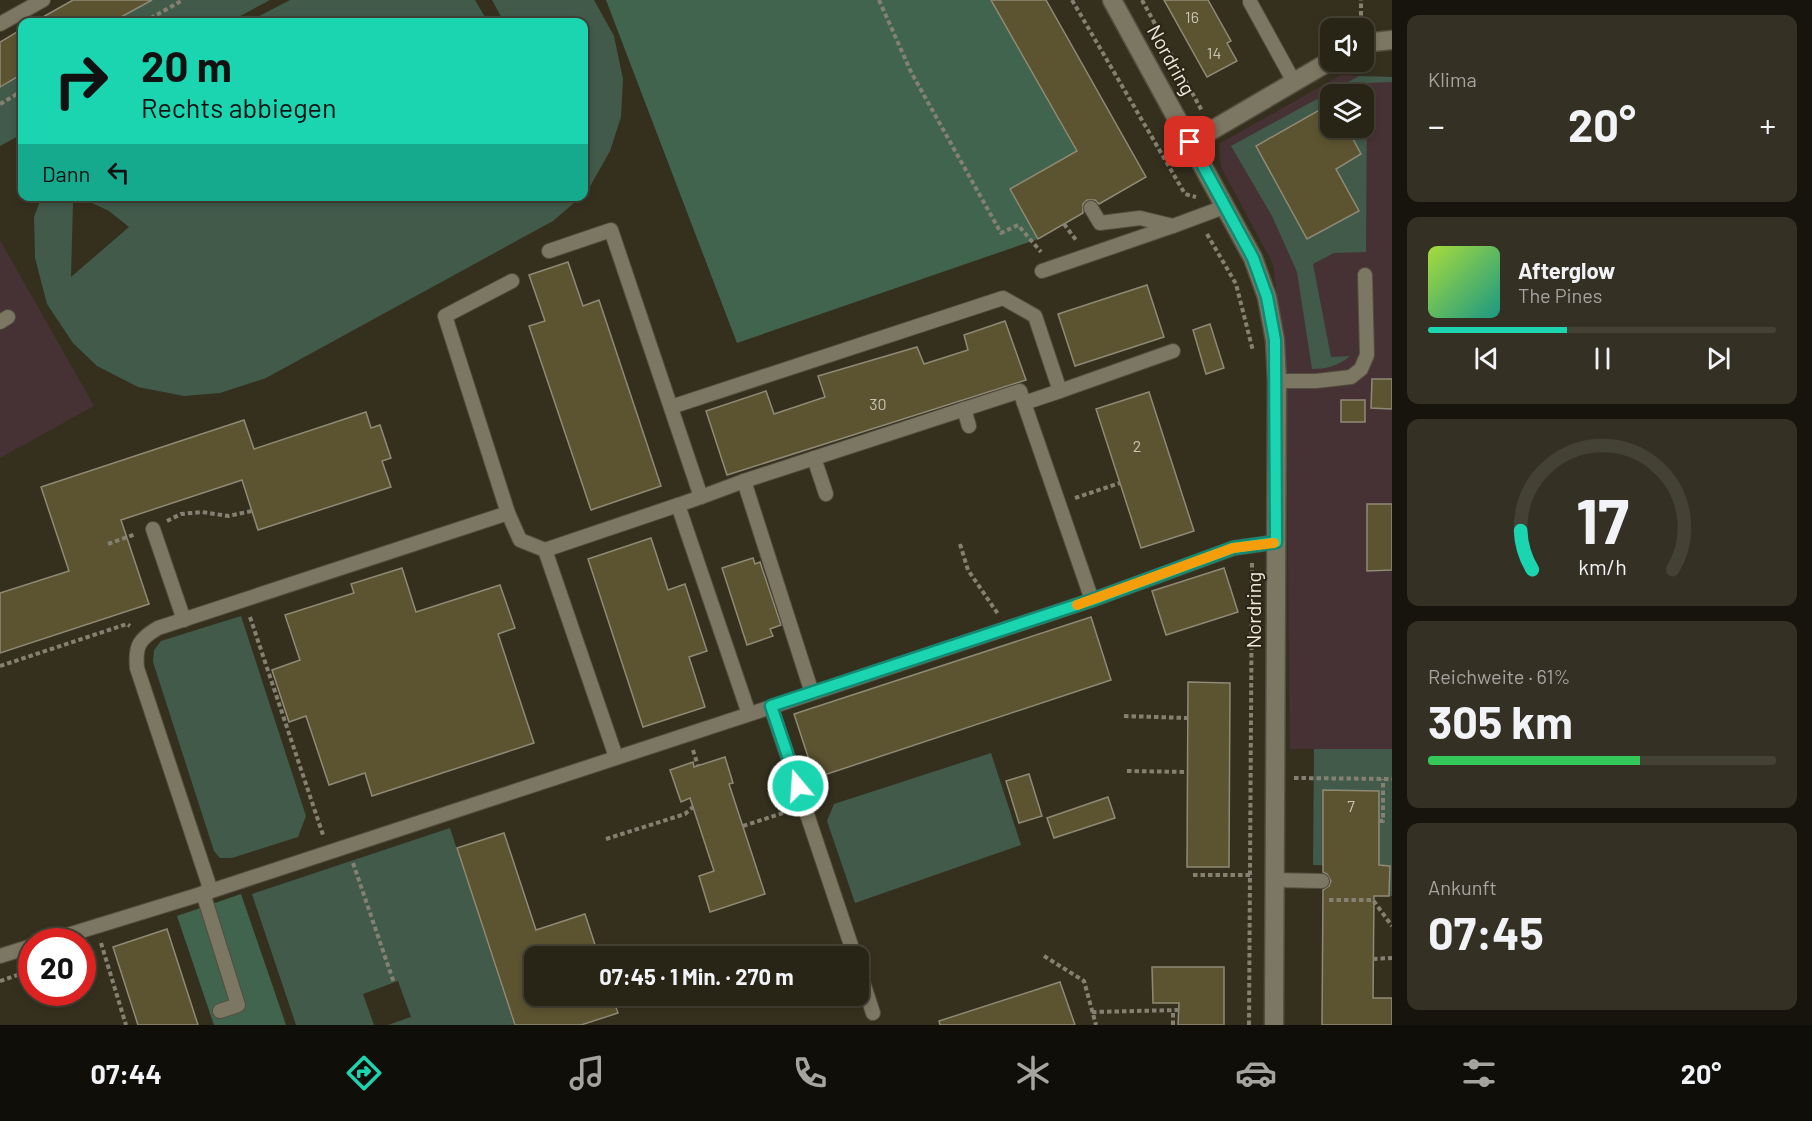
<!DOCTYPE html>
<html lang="de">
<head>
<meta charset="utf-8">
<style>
  :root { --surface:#282416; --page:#343023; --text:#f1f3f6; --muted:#a5a4a1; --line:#444135; --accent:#1bd5b1 }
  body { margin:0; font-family:Barlow,sans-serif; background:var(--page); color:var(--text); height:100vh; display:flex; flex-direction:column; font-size:22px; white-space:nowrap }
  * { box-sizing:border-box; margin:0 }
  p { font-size:20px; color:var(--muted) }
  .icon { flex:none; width:33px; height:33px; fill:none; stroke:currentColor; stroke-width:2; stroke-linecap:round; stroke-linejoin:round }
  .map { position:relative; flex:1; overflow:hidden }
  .panel { display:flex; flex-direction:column; gap:15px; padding:15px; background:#16140c; width:420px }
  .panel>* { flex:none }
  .banner { position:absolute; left:18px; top:18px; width:570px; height:183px; border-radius:12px; box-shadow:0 3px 9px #0003,0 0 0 2px var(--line); background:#1bd5b1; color:#111; overflow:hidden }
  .buttons { position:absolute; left:1320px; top:18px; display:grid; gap:12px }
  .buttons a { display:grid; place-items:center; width:54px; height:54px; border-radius:12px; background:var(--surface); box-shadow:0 3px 9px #0003,0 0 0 2px var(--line); font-size:30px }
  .speed { position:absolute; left:18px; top:928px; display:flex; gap:12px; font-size:30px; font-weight:700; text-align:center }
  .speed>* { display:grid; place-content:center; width:78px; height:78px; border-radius:50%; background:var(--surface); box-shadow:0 3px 9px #0003,0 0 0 2px var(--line); line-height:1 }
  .speed .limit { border:9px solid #d22; background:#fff; color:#111 }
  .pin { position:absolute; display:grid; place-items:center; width:51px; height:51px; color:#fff; margin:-26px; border-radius:12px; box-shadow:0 3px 9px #0006 }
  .me { position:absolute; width:66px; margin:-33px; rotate:342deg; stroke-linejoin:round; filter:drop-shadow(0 0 4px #0008) }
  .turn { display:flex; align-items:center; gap:21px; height:126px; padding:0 24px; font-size:27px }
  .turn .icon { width:78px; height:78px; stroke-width:2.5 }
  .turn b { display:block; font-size:42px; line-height:51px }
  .then { display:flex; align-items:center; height:57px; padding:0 24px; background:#0003; gap:12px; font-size:22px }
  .big { font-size:45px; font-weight:700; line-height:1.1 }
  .panel .tile { flex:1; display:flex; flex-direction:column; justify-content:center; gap:9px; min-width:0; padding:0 21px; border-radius:12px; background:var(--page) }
  .panel .dial { align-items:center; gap:0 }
  .dial svg { height:156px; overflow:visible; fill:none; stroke:var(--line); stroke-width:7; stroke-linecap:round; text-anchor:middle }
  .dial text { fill:var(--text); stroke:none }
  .song { display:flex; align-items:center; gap:18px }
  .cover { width:72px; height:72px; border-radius:9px; background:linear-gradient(135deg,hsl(80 70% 55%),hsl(170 70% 35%)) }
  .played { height:6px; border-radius:3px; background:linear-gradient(90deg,var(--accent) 40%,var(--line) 40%) }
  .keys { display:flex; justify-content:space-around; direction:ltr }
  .heat { display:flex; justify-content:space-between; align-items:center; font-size:33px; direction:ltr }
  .charge { height:9px; border-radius:4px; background:linear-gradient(90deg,#34c759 61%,var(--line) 0) }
  .trip { position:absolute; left:524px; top:946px; width:345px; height:60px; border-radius:12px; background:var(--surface); box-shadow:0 3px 9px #0003,0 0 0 2px var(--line); font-weight:700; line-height:60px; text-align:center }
  .tabs { display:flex; height:96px; justify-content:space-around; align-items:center; background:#100e09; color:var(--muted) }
  .tabs .icon { width:42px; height:42px }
  .tabs .current { color:var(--accent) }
  .tabs b { font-size:27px; color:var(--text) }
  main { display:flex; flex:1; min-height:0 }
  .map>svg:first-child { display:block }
  .commercial { fill:#463234; fill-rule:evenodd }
  .green { fill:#415a4a; fill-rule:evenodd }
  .forest { fill:#41644e }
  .building { fill:#5c5330; stroke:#8f8a75; stroke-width:1.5 }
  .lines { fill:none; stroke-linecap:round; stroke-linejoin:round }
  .service-casing { stroke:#534e3f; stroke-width:16 }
  .minor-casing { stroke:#534e3f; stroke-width:21 }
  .path { stroke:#858172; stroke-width:4; stroke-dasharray:4.5 3; stroke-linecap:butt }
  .service { stroke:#7c7762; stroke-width:14 }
  .minor { stroke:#7c7762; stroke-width:18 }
  .route-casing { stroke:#128a73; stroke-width:15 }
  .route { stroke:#1bd5b1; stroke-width:10 }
  .slow { stroke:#f59e0b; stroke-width:10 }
  .labels { text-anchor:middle; stroke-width:4.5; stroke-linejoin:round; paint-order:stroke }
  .number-label { font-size:16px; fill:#c8c4b2 }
  .street-label { font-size:20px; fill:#ece9de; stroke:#2b2615 }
</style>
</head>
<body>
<main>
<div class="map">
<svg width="1392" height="1025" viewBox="0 0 1392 1025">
  <rect width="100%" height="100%" fill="#35301e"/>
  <g class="commercial">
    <path d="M1341,75L1392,77V749H1290L1286,372L1273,264L1221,167L1219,144ZM1330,94H1364V128H1330Z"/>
    <path d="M0,240L94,406L0,458Z"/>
  </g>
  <g class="green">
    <path d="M152,0H270L229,22H112Z"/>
    <path d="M290,0H475L488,22H248Z"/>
    <path d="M492,0H594L614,36L623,79L621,117L610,151L588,190L584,194V22H504Z"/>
    <path d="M22,74V134L0,146V87Z"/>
    <path d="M1359,76L1392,77V82L1367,83L1366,252L1334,253L1313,264L1331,357L1350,356C1338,366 1327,369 1312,369L1297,272L1272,216L1231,146ZM1330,94H1364V128H1330Z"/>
    <path d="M42,196H581V197L553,221L266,378L220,393L184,396L138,387L97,366L73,343L47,304L35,258L34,217ZM90,202L109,211L129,227L71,277L73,203Z"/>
    <path d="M241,616L306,816L298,837L232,858H220L214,851L153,662L154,650L161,641Z"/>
    <path d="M1314,749H1392V896H1389V866L1313,865Z"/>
    <path d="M991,753L1021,845L855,903L827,821L834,804Z"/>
    <path d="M450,828L514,1025H388L411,1017L398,981L363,994L374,1025H296L252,894Z"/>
  </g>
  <g class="forest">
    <path d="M606,0H991L1077,151L1010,189L1038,239L737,343Z"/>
    <path d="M241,894L286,1025H214L177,916Z"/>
  </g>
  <g class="building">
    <path d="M73,0H152L112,22H34Z"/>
    <path d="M991,0H1046L1146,177L1099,204L1095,200H1087L1083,204V213L1038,239L1010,189L1077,151Z"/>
    <path d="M1164,0H1208L1231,41L1227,43L1237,61L1207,77Z"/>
    <path d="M22,29V74L0,87V42Z"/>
    <path d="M1330,104V128H1347L1361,154L1336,169L1359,211L1307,239L1256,146Z"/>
    <path d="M568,262L583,306L599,300L661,486L591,510L529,326L545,321L529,275Z"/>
    <path d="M1147,285L1164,337L1075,366L1058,314Z"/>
    <path d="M1005,321L1026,380L727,475L706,411L766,391L774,414L825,397L818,376L917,347L924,364L968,350L964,335Z"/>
    <path d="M1210,324L1224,368L1206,374L1193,330Z"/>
    <path d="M1372,379H1392V409L1371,408Z"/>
    <path d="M1149,392L1194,531L1141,548L1096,409Z"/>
    <rect x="1341" y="400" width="24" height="22"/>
    <path d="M366,412L371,428L380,425L391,458L382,461L391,487L258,530L242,480L121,520L149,604L0,653V593L69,571L41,487L244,420L254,449Z"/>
    <path d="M1367,504H1392V570L1367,571Z"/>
    <path d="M651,538L668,590L685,584L707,651L689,657L705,707L643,727L588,559Z"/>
    <path d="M753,558L755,564L760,562L781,625L770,629L773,636L747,645L722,568Z"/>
    <path d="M402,568L416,612L500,585L515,628L498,634L534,743L372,796L365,773L329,785L306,716L289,722L272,670L300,660L285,615L354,593L351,584Z"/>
    <path d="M1224,568L1238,612L1166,635L1152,591Z"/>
    <path d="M1091,617L1111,680L815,778L794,714Z"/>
    <path d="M1188,682L1230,683L1229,867H1187Z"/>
    <path d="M725,757L733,783L729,784L765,894L710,912L699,876L714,871L690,798L681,802L670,770L693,762L694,767Z"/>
    <path d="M1029,774L1042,816L1019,823L1006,781Z"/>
    <path d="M1323,790L1379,791V865L1390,866L1389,896H1374L1373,998H1392V1025H1322L1323,890L1329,886L1331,881L1327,874L1323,872Z"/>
    <path d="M1108,797L1115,818L1054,838L1047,818Z"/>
    <path d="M504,833L536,930L585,914L599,957H534V996H612L618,1013L581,1025H515L457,848Z"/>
    <path d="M167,929L198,1025H138L113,947Z"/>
    <path d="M1152,967H1224V1025H1178L1179,1003H1153Z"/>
    <path d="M1060,982L1075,1025H940L939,1021Z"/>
  </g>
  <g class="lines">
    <defs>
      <g id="service">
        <path d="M1250,2L1294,82"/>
        <path d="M0,24L43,0"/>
        <path d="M1091,208L1100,223L1140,218L1173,226L1224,207"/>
        <path d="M549,251L611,230L701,497L678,505L749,714"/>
        <path d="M1042,271L1173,226"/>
        <path d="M512,281L445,316L508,513L520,540L545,550L678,505"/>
        <path d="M0,322L8,317"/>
        <path d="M1277,381H1316L1351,377L1361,369L1367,355L1365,275"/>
        <path d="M1060,391L1173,351"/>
        <path d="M671,407L1003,298L1035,316L1060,391L1024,403L1092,600"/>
        <path d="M964,409L969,426"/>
        <path d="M814,458L826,494"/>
        <path d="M744,481L812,693"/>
        <path d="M701,497L744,481L1020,391L1024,403"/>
        <path d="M153,529L184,620"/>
        <path d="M545,550L616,757"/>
        <path d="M771,707L855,957"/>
        <path d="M1275,880L1322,881"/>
        <path d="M211,891L137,668C135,646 139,639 158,628L508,513"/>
        <path d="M203,893L238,1005L220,1011"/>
        <path d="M45,942L211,891L771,707L1092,600L1234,548L1277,542"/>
        <path d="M0,956L32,946"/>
        <path d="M858,967L873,1013"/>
      </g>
      <g id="minor">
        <path d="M1112,0L1253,258L1267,297L1275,340L1277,381L1274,1025"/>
        <path d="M1364,43L1392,40"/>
        <path d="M1190,143L1330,61"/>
      </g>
    </defs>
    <use href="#service" class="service-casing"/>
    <use href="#minor" class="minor-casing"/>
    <g class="path">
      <path d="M879,0L911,72L1001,233L1018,225L1041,252"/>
      <path d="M1072,0L1185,194L1196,197"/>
      <path d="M1142,0L1202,111"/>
      <path d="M144,22L183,0"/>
      <path d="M1361,23V0"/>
      <path d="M0,104L22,91"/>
      <path d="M1064,224L1076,240"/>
      <path d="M1207,234L1236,284L1253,351"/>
      <path d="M1075,498L1120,483"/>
      <path d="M167,521L181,514L202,512L228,516L252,511"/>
      <path d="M108,544L136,534"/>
      <path d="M960,544L968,570L998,614"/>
      <path d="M250,617L323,835"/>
      <path d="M0,666L127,624L130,626"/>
      <path d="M1124,716L1187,718"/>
      <path d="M693,750L698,766"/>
      <path d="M1127,771L1187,772"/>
      <path d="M1294,778L1392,779"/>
      <path d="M1379,821H1383V779"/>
      <path d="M743,826L786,812"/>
      <path d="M606,839L685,814L693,807"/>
      <path d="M353,863L394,983"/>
      <path d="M1193,875H1250"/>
      <path d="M1329,900H1373L1392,926"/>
      <path d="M101,943L126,1025"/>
      <path d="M1044,956L1084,981L1096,1025"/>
      <path d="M1373,959L1392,958"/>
      <path d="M0,981L32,970"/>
      <path d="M1092,1012L1179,1010"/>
      <path d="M1173,1025V1010"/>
      <path d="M1249,1025L1252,562"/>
    </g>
    <use href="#service" class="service"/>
    <use href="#minor" class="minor"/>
  </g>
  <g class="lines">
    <defs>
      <path id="route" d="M798,786L771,706L1092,600L1233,548L1276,542L1275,340L1267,297L1253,258L1190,142"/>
    </defs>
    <use href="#route" class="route-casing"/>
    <use href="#route" class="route"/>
    <path class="slow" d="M1077,605L1233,548L1274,543"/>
  </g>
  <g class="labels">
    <g class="number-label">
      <text x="1192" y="23">16</text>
      <text x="1214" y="59">14</text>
      <text x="878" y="410">30</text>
      <text x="1137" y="452">2</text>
      <text x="1351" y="812">7</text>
    </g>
    <g class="street-label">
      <text transform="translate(1171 60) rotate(61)" y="7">Nordring</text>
      <text transform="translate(1254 610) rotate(-90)" y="7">Nordring</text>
    </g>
  </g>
</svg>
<div class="buttons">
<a><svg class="icon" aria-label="sound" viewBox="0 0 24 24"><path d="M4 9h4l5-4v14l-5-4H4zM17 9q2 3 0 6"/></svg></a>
<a><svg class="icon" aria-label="layers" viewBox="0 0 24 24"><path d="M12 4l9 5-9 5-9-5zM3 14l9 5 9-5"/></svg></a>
</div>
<div class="speed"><div class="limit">20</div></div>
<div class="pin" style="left:1190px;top:142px;background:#d93025"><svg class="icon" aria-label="arrive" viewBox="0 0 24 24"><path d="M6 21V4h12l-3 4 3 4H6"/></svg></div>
<svg class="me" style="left:798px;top:786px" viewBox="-20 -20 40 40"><circle r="17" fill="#1bd5b1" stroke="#fff" stroke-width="3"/><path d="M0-11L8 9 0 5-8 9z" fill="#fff"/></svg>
<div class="trip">07:45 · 1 Min. · 270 m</div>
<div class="banner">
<div class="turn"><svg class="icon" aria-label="right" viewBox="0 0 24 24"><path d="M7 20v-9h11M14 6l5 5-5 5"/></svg><div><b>20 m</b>Rechts abbiegen</div></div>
<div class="then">Dann<svg class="icon" aria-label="left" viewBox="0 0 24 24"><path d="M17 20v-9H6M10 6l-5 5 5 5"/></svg></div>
</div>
</div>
<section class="panel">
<div class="tile"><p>Klima</p>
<div class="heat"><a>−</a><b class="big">20°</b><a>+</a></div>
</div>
<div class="tile">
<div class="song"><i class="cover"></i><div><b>Afterglow</b><p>The Pines</p></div></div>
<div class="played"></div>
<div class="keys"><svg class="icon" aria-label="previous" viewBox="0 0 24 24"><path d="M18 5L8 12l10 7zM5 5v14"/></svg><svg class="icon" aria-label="pause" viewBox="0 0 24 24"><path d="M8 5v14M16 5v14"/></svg><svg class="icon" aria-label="next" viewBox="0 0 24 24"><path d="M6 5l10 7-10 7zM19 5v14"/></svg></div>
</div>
<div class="tile dial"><svg viewBox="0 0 100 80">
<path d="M14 69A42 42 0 1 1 86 69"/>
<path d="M14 69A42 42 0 0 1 8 49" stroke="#1bd5b1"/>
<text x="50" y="56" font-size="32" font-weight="700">17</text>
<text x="50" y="72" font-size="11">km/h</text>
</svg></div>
<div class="tile"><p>Reichweite · 61%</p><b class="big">305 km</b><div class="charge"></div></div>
<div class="tile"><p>Ankunft</p><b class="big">07:45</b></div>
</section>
</main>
<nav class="tabs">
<b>07:44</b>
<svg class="icon current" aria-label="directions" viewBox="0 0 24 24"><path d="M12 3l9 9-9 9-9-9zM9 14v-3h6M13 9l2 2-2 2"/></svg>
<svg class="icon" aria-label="music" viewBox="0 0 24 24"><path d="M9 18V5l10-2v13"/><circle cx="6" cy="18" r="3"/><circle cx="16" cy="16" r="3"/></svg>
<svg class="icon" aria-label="phone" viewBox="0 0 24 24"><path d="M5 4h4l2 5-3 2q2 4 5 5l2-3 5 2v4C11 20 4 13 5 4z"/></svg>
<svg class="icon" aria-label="climate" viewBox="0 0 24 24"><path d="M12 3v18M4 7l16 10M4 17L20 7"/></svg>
<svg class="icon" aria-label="car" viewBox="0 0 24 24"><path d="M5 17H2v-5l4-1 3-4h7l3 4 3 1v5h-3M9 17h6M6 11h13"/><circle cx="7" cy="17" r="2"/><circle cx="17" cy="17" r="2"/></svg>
<svg class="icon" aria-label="filters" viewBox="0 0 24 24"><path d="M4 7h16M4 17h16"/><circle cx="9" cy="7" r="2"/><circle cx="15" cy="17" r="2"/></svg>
<b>20°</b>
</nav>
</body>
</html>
